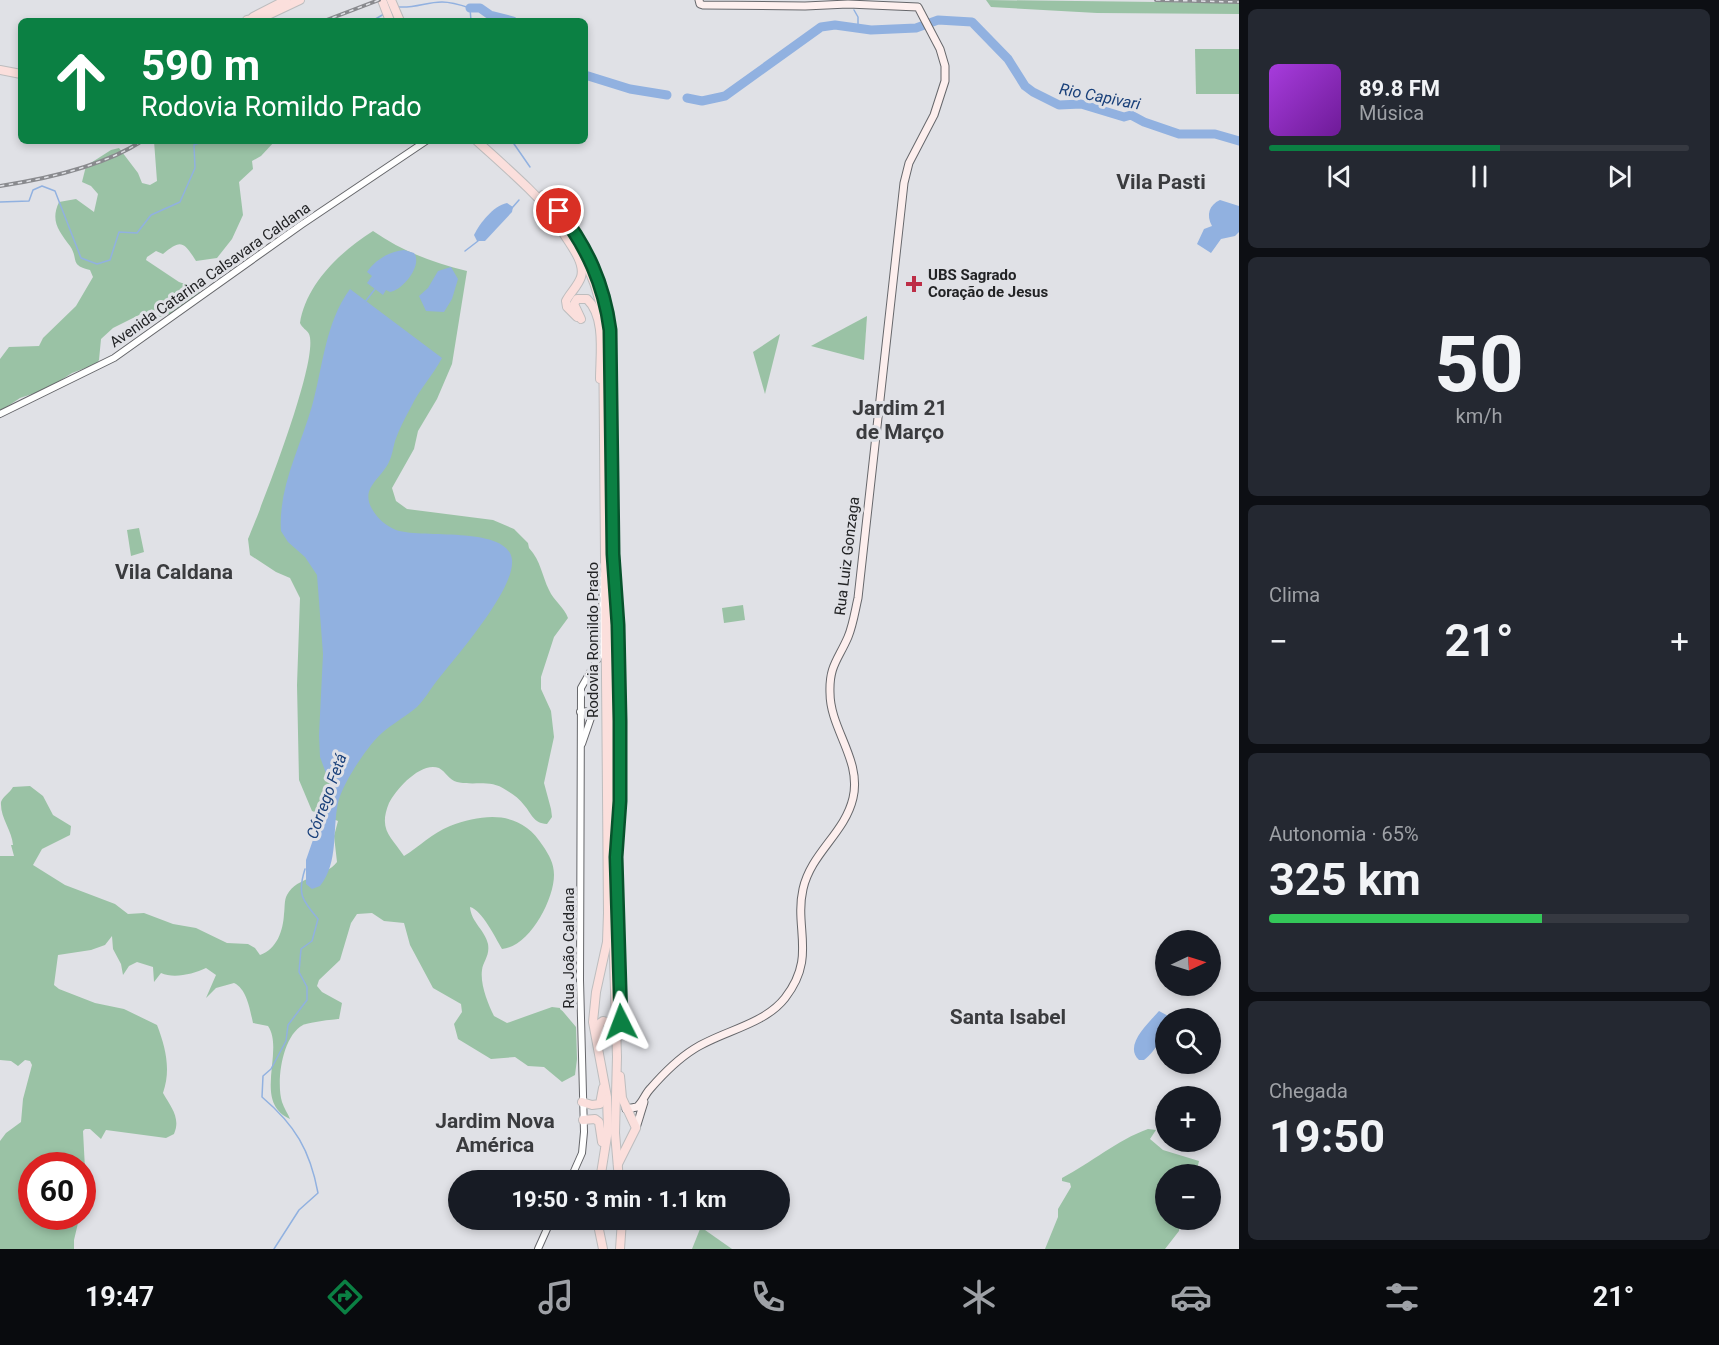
<!DOCTYPE html>
<html lang="pt">
<head>
<meta charset="utf-8">
<style>
  :root { --surface:#171b24; --page:#242831; --text:#f1f3f6; --muted:#9ea1a6; --line:#363941; --accent:#0b8043 }
  body { margin:0; font-family:Roboto,sans-serif; background:var(--page); color:var(--text); height:100vh; display:flex; flex-direction:column; font-size:22px; white-space:nowrap }
  * { box-sizing:border-box; margin:0 }
  p { font-size:20px; color:var(--muted) }
  .icon { flex:none; width:33px; height:33px; fill:none; stroke:currentColor; stroke-width:2; stroke-linecap:round; stroke-linejoin:round }
  .map { position:relative; flex:1; overflow:hidden }
  .sheet { display:flex; flex-direction:column; gap:9px; padding:9px; background:#0d0f14; width:480px }
  .sheet>* { flex:none }
  .guide { position:absolute; left:18px; top:18px; width:570px; height:126px; border-radius:9px; box-shadow:0 3px 9px #0003; background:#0b8043; color:#fff; overflow:hidden }
  .needle { width:39px; rotate:86deg }
  .buttons { position:absolute; left:1155px; top:930px; display:grid; gap:12px }
  .buttons a { display:grid; place-items:center; width:66px; height:66px; border-radius:50%; background:var(--surface); box-shadow:0 3px 9px #0003; font-size:30px }
  .speed { position:absolute; left:18px; top:1152px; display:flex; gap:12px; font-size:30px; font-weight:700; text-align:center }
  .speed>* { display:grid; place-content:center; width:78px; height:78px; border-radius:50%; background:var(--surface); box-shadow:0 3px 9px #0003; line-height:1 }
  .speed .limit { border:9px solid #d22; background:#fff; color:#111 }
  .pin { position:absolute; display:grid; place-items:center; width:51px; height:51px; color:#fff; margin:-26px; border:3px solid #fff; border-radius:50%; box-shadow:0 2px 6px #0007 }
  .me { position:absolute; width:66px; margin:-33px; rotate:357deg; stroke-linejoin:round; filter:drop-shadow(0 0 4px #0008) }
  .turn { display:flex; align-items:center; gap:21px; height:126px; padding:0 24px; font-size:27px }
  .turn .icon { width:78px; height:78px; stroke-width:2.5 }
  .turn b { display:block; font-size:42px; line-height:51px }
  .big { font-size:45px; font-weight:700; line-height:1.1 }
  .sheet .card { flex:1; display:flex; flex-direction:column; justify-content:center; gap:9px; min-width:0; padding:0 21px; border-radius:9px; background:var(--page) }
  .sheet .dial { align-items:center; gap:0 }
  .dial b { font-size:78px; line-height:1 }
  .song { display:flex; align-items:center; gap:18px }
  .cover { width:72px; height:72px; border-radius:9px; background:linear-gradient(135deg,hsl(280 70% 55%),hsl(280 70% 35%)) }
  .played { height:6px; border-radius:3px; background:linear-gradient(90deg,var(--accent) 55%,var(--line) 55%) }
  .keys { display:flex; justify-content:space-around; direction:ltr }
  .heat { display:flex; justify-content:space-between; align-items:center; font-size:33px; direction:ltr }
  .charge { height:9px; border-radius:4px; background:linear-gradient(90deg,#34c759 65%,var(--line) 0) }
  .trip { position:absolute; left:448px; top:1170px; width:342px; height:60px; border-radius:30px; background:var(--surface); box-shadow:0 3px 9px #0003; font-weight:700; line-height:60px; text-align:center }
  .dock { display:flex; height:96px; justify-content:space-around; align-items:center; background:#090b0e; color:var(--muted) }
  .dock .icon { width:42px; height:42px }
  .dock .active { color:var(--accent) }
  .dock b { font-size:27px; color:var(--text) }
  main { display:flex; flex:1; min-height:0 }
  .map>svg:first-child { display:block }
  .green { fill:#9ac2a5 }
  .water { fill:#91b1e0 }
  .lines { fill:none; stroke-linecap:round; stroke-linejoin:round }
  .stream { stroke:#91b1e0; stroke-width:1.5 }
  .river { stroke:#91b1e0; stroke-width:9 }
  .tertiary-casing { stroke:#66676b; stroke-width:8 }
  .secondary-casing { stroke:#66676b; stroke-width:9 }
  .primary-casing { stroke:#bdbdbe; stroke-width:10 }
  .tertiary { stroke:#fff; stroke-width:6 }
  .secondary { stroke:#fdefee; stroke-width:7 }
  .primary { stroke:#fbdfdc; stroke-width:8 }
  .rail-casing { stroke:#898a8e; stroke-width:4 }
  .rail { stroke:#e0e1e6; stroke-width:1.5; stroke-dasharray:4.5; stroke-linecap:butt }
  .route-casing { stroke:#07532c; stroke-width:15 }
  .route { stroke:#0b8043; stroke-width:10 }
  .poi-dot { fill:#bd2d46; stroke:#e0e1e6; stroke-width:2 }
  .labels { text-anchor:middle; stroke-width:6; stroke-linejoin:round; paint-order:stroke }
  .street-label { font-size:15px; fill:#222325; stroke:#e0e1e6 }
  .poi-label { font-size:15px; font-weight:bold; fill:#222325; stroke:#e0e1e6; text-anchor:start }
  .water-label { font-size:16px; font-style:italic; fill:#19407a; stroke:#e0e1e6 }
  .district-label { font-size:21px; font-weight:bold; fill:#3a3b3e; stroke:#e0e1e6 }
</style>
</head>
<body>
<main>
<div class="map">
<svg width="1239" height="1249" viewBox="0 0 1239 1249">
  <rect width="100%" height="100%" fill="#e0e1e6"/>
  <g class="green">
    <path d="M986,0L1239,3V14L1097,13L991,7Z"/>
    <path d="M1195,49H1239V94H1196Z"/>
    <path d="M154,141H275L261,156L252,161L253,169L239,182L243,215L232,239L217,258L196,261C183,240 180,240 163,254L156,251L147,257L146,260L179,282L194,287L200,292L186,309L156,318L145,312L113,328L101,339L99,360L96,364L72,373L47,389L20,398L5,408L0,415V359L9,347L39,346L43,338L76,306L93,277L90,270C69,265 79,259 70,246C59,231 50,221 59,202L76,199L94,212L98,194L91,186L82,182L86,166L111,150L119,148L138,173L142,183L150,185L157,181Z"/>
    <path d="M373,231C402,251 433,263 467,271L452,364L437,399L418,431L414,449L392,488L396,501L407,509L493,520L514,529L528,543L529,548C541,561 542,576 549,590C554,601 564,607 568,618L554,637L541,677V689L551,711L554,737L544,783L551,809L552,817L547,824C533,823 532,814 524,805C520,799 513,794 506,790C490,779 475,786 457,782C449,780 446,772 439,768C421,761 396,789 389,803C378,830 391,836 404,856C419,847 432,833 450,826C485,813 521,810 543,846C549,855 554,863 554,875C554,900 529,947 502,949C495,937 482,910 470,907C471,922 485,930 488,944C490,956 483,961 482,970C480,984 488,1004 494,1016L507,1023L552,1007L560,1008L576,1027L577,1059L575,1075L562,1082L544,1067L528,1066L515,1057L491,1059L458,1039L454,1024L462,1012L461,1004L433,988L410,945L404,923L384,921L372,913L357,914L351,923L340,960L319,980L317,986L322,992L342,1003L339,1019C334,1019 306,1023 303,1025C282,1036 276,1082 282,1102C284,1108 288,1114 290,1119C252,1102 285,1051 268,1026L253,1023C250,1010 247,989 234,983L216,988L206,998L216,975L206,968C193,974 174,979 161,973L154,982L153,967L137,962L129,966L123,975L121,964L113,949L112,936L105,945L91,950L58,955L54,985L59,989L95,1003L124,1009L157,1025C166,1048 171,1070 163,1093C171,1107 181,1118 174,1134L166,1138L106,1130L101,1139L90,1129H85L83,1131L85,1169L83,1188L82,1166H32V1216L69,1217L65,1224L78,1223L74,1240V1249H0V1141L6,1133L21,1122L23,1099L32,1065L30,1061L25,1060L18,1066L11,1061L0,1060V856H14L11,845H13C12,830 0,818 1,802C3,796 10,793 13,787L30,786L43,796L53,815L71,826L70,835L42,849L33,865L65,885L115,904L128,914L144,913L173,924L196,928L227,943L248,944L255,948L260,955C277,949 283,931 284,914C285,908 284,900 287,895C297,876 325,878 337,862L334,836L338,821L312,811L299,780L297,685L300,598L290,578L276,572L250,555L248,539C261,508 320,359 309,334C307,330 302,328 300,323C306,284 341,251 373,231Z"/>
    <path d="M867,316L864,360L811,346Z"/>
    <path d="M780,334L765,394L753,352Z"/>
    <path d="M139,528L144,552L131,556L127,530Z"/>
    <path d="M743,605L745,620L724,623L722,608Z"/>
    <path d="M1148,1129L1156,1130L1150,1139L1163,1150L1199,1161L1196,1174H1166V1220H1180L1179,1231L1165,1249H1045L1058,1217V1209L1071,1187L1070,1183L1062,1181V1178C1091,1163 1117,1140 1148,1129Z"/>
    <path d="M700,1229L705,1230L732,1249H692Z"/>
  </g>
  <g class="water">
    <path d="M1220,200L1239,206V232L1235,236L1221,239L1211,253L1197,244L1204,229L1212,226C1206,215 1209,205 1220,200Z"/>
    <path d="M507,203L513,207L512,212L485,241H477L474,235C480,223 493,206 507,203Z"/>
    <path d="M404,250L414,253C423,265 403,290 390,292L386,290L383,295L367,283L372,276L367,272C375,260 390,251 404,250Z"/>
    <path d="M451,267L458,279L452,299L444,312L426,311L419,296L428,288L438,271Z"/>
    <path d="M350,289L442,358C433,375 419,390 411,407C405,418 399,429 395,441C393,448 392,456 389,462C381,479 360,488 372,509C377,518 386,526 396,530C420,539 509,525 512,560C515,590 455,658 436,682C430,690 424,700 417,707C403,719 387,726 374,741C362,755 342,785 338,803C332,831 339,862 320,886L312,889L306,884V860L330,791V784L320,757L319,735L323,654L317,575L305,557L288,542L281,531C278,488 300,448 312,406C323,367 325,323 350,289Z"/>
    <path d="M1159,1011L1172,1018H1166C1166,1033 1156,1051 1144,1060H1139C1123,1045 1149,1023 1159,1011Z"/>
  </g>
  <g class="lines">
    <g class="stream">
      <path d="M399,7C417,8 426,2 442,2C451,2 461,5 470,8L471,21"/>
      <path d="M854,10L858,17V29"/>
      <path d="M372,21L384,14"/>
      <path d="M512,141L530,167"/>
      <path d="M0,202L29,201L33,190L42,186L55,191L81,258L97,264L110,260L119,232L137,233L151,215L180,202L195,168L194,145L204,141"/>
      <path d="M512,208L519,200"/>
      <path d="M465,251L478,241"/>
      <path d="M365,302L375,289"/>
      <path d="M274,1249L299,1210L318,1193C310,1150 295,1125 262,1097L263,1076L271,1069L286,1041L288,1025L307,1000V987L299,972L301,949L312,941L318,919C302,900 297,894 305,869"/>
    </g>
    <g class="river">
      <path d="M470,8H480L490,15L513,21"/>
      <path d="M585,75L630,89L667,95"/>
      <path d="M687,98L702,101L725,96L821,27L835,25L871,30L916,28L938,20L972,22L1008,59L1025,86L1033,92L1059,105L1081,104L1124,117L1131,115L1144,122L1179,134H1215L1239,141"/>
    </g>
    <defs>
      <g id="tertiary">
        <path d="M0,414L114,358L301,225L426,141"/>
        <path d="M580,712L589,711L592,715L582,744"/>
        <path d="M570,1180L582,1153L584,1132L580,980L581,688L601,653L603,575"/>
        <path d="M538,1249L551,1220"/>
      </g>
      <g id="secondary">
        <path d="M626,1109L637,1107C643,1102 645,1094 650,1089C663,1074 678,1059 694,1049C722,1031 764,1025 785,998C817,957 794,929 803,889C811,853 845,833 853,798C862,760 830,729 830,693C829,666 838,660 848,637C853,625 855,611 858,598L904,183L909,163L934,115L945,81V66L940,49L918,7L848,4L805,6L703,5L700,4L699,0"/>
        <path d="M636,1128L644,1102"/>
      </g>
      <g id="primary">
        <path d="M382,0L390,21"/>
        <path d="M391,0L400,21"/>
        <path d="M253,17L286,0"/>
        <path d="M247,20L264,17L300,0"/>
        <path d="M0,70L21,74"/>
        <path d="M477,141C533,192 592,239 603,319L608,913L607,942L596,992L593,1022L607,1097L608,1130L600,1180"/>
        <path d="M543,195L559,211L576,234"/>
        <path d="M553,214C558,232 587,258 581,277C578,286 570,293 566,301L567,307L577,317"/>
        <path d="M589,257L604,294L610,330L615,583L612,614L613,910"/>
        <path d="M581,319L574,304L577,299H587C606,317 600,355 600,379"/>
        <path d="M616,615L620,801L616,839"/>
        <path d="M617,905V932"/>
        <path d="M613,925L617,1057L615,1133L619,1180"/>
        <path d="M597,1035L600,1023L603,1021L611,1023L615,1030"/>
        <path d="M582,1102L592,1105L600,1104L603,1088"/>
        <path d="M583,1120L595,1119L599,1122L602,1142"/>
        <path d="M618,1164L636,1128L622,1098L620,1076"/>
        <path d="M597,1220L603,1249"/>
        <path d="M620,1249L622,1220"/>
      </g>
    </defs>
    <use href="#tertiary" class="tertiary-casing"/>
    <use href="#secondary" class="secondary-casing"/>
    <use href="#primary" class="primary-casing"/>
    <use href="#tertiary" class="tertiary"/>
    <use href="#secondary" class="secondary"/>
    <use href="#primary" class="primary"/>
    <defs>
      <g id="rail">
        <path d="M1156,0L1239,2"/>
        <path d="M324,21L379,0"/>
        <path d="M0,186C45,179 104,166 142,141"/>
      </g>
    </defs>
    <use href="#rail" class="rail-casing"/>
    <use href="#rail" class="rail"/>
  </g>
  <g class="lines">
    <defs>
      <path id="route" d="M559,211C587,247 604,284 610,330L613,554L618,625L620,721V801L616,857L621,1022"/>
    </defs>
    <use href="#route" class="route-casing"/>
    <use href="#route" class="route"/>
  </g>
  <path class="poi-dot" d="M911 275h6v6h6v6h-6v6h-6v-6h-6v-6h6z"/>
  <g class="labels">
    <g class="street-label">
      <text transform="translate(210 275) rotate(-35)" y="5">Avenida Catarina Calsavara Caldana</text>
      <text transform="translate(847 556) rotate(-83)" y="5">Rua Luiz Gonzaga</text>
      <text transform="translate(593 640) rotate(-90)" y="5">Rodovia Romildo Prado</text>
      <text transform="translate(569 948) rotate(-90)" y="5">Rua João Caldana</text>
    </g>
    <g class="poi-label">
      <text x="928" y="280">UBS Sagrado<tspan x="928" dy="17">Coração de Jesus</tspan></text>
    </g>
    <g class="water-label">
      <text transform="translate(1100 96) rotate(11)" y="6">Rio Capivari</text>
      <text transform="translate(326 796) rotate(-70)" y="6">Córrego Fetá</text>
    </g>
    <g class="district-label">
      <text x="1161" y="189">Vila Pasti</text>
      <text x="900" y="415">Jardim 21<tspan x="900" dy="24">de Março</tspan></text>
      <text x="174" y="579">Vila Caldana</text>
      <text x="1008" y="1024">Santa Isabel</text>
      <text x="495" y="1128">Jardim Nova<tspan x="495" dy="24">América</tspan></text>
    </g>
  </g>
</svg>
<div class="buttons">
<a><svg class="needle" viewBox="-14 -14 28 28"><path d="M0-13l5 13h-10z" fill="#e53935"/><path d="M0 13l5-13h-10z" fill="#9ea1a6"/></svg></a>
<a><svg class="icon" aria-label="search" viewBox="0 0 24 24"><circle cx="10" cy="10" r="6"/><path d="M15 15l6 6"/></svg></a>
<a>+</a>
<a>−</a>
</div>
<div class="speed"><div class="limit">60</div></div>
<div class="pin" style="left:559px;top:211px;background:#d93025"><svg class="icon" aria-label="arrive" viewBox="0 0 24 24"><path d="M6 21V4h12l-3 4 3 4H6"/></svg></div>
<svg class="me" style="left:621px;top:1022px" viewBox="-20 -20 40 40"><path d="M0-17L14 15 0 8-14 15z" fill="#0b8043" stroke="#fff" stroke-width="4"/></svg>
<div class="trip">19:50 · 3 min · 1.1 km</div>
<div class="guide">
<div class="turn"><svg class="icon" aria-label="ahead" viewBox="0 0 24 24"><path d="M12 20V5M6 11l6-6 6 6"/></svg><div><b>590 m</b>Rodovia Romildo Prado</div></div>
</div>
</div>
<section class="sheet">
<div class="card">
<div class="song"><i class="cover"></i><div><b>89.8 FM</b><p>Música</p></div></div>
<div class="played"></div>
<div class="keys"><svg class="icon" aria-label="previous" viewBox="0 0 24 24"><path d="M18 5L8 12l10 7zM5 5v14"/></svg><svg class="icon" aria-label="pause" viewBox="0 0 24 24"><path d="M8 5v14M16 5v14"/></svg><svg class="icon" aria-label="next" viewBox="0 0 24 24"><path d="M6 5l10 7-10 7zM19 5v14"/></svg></div>
</div>
<div class="card dial"><b>50</b><p>km/h</p></div>
<div class="card"><p>Clima</p>
<div class="heat"><a>−</a><b class="big">21°</b><a>+</a></div>
</div>
<div class="card"><p>Autonomia · 65%</p><b class="big">325 km</b><div class="charge"></div></div>
<div class="card"><p>Chegada</p><b class="big">19:50</b></div>
</section>
</main>
<nav class="dock">
<b>19:47</b>
<svg class="icon active" aria-label="directions" viewBox="0 0 24 24"><path d="M12 3l9 9-9 9-9-9zM9 14v-3h6M13 9l2 2-2 2"/></svg>
<svg class="icon" aria-label="music" viewBox="0 0 24 24"><path d="M9 18V5l10-2v13"/><circle cx="6" cy="18" r="3"/><circle cx="16" cy="16" r="3"/></svg>
<svg class="icon" aria-label="phone" viewBox="0 0 24 24"><path d="M5 4h4l2 5-3 2q2 4 5 5l2-3 5 2v4C11 20 4 13 5 4z"/></svg>
<svg class="icon" aria-label="climate" viewBox="0 0 24 24"><path d="M12 3v18M4 7l16 10M4 17L20 7"/></svg>
<svg class="icon" aria-label="car" viewBox="0 0 24 24"><path d="M5 17H2v-5l4-1 3-4h7l3 4 3 1v5h-3M9 17h6M6 11h13"/><circle cx="7" cy="17" r="2"/><circle cx="17" cy="17" r="2"/></svg>
<svg class="icon" aria-label="filters" viewBox="0 0 24 24"><path d="M4 7h16M4 17h16"/><circle cx="9" cy="7" r="2"/><circle cx="15" cy="17" r="2"/></svg>
<b>21°</b>
</nav>
</body>
</html>
